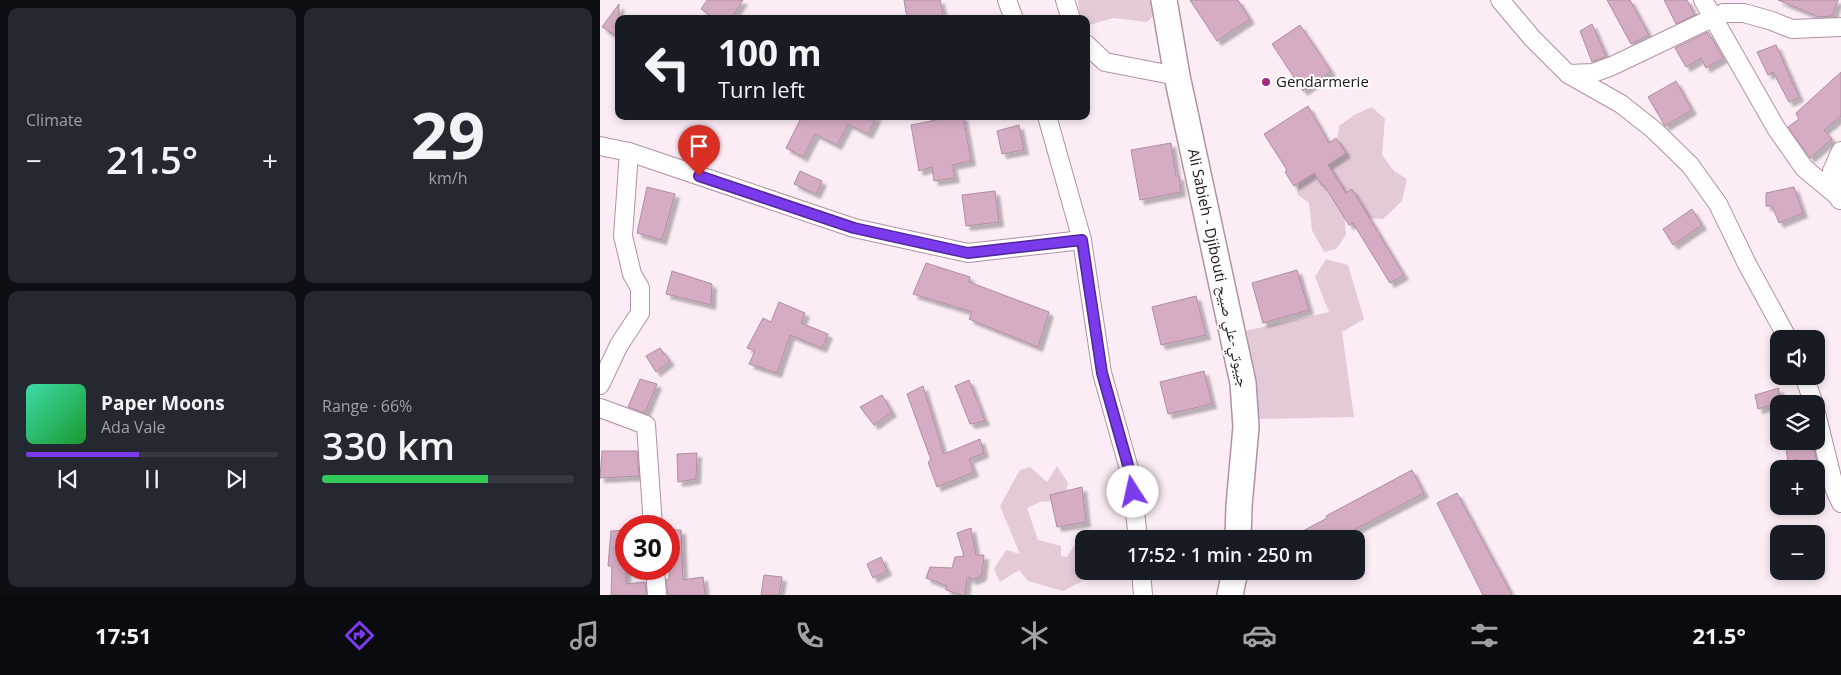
<!DOCTYPE html>
<html lang="en">
<head>
<meta charset="utf-8">
<style>
  :root { --surface:#171b24; --page:#242831; --text:#f1f3f6; --muted:#9ea1a6; --line:#363941; --accent:#7c3aed }
  body { margin:0; font-family:"Open Sans","Noto Naskh Arabic",sans-serif; background:var(--page); color:var(--text); height:100vh; display:flex; flex-direction:column; font-size:19px; white-space:nowrap }
  * { box-sizing:border-box; margin:0 }
  p { font-size:16px; color:var(--muted) }
  .icon { flex:none; width:28px; height:28px; fill:none; stroke:currentColor; stroke-width:2; stroke-linecap:round; stroke-linejoin:round }
  .map { position:relative; flex:1; overflow:hidden }
  .drawer { display:flex; flex-direction:column; gap:8px; padding:8px; background:#0d0f14; width:600px }
  .drawer>* { flex:none }
  .guide { position:absolute; left:15px; top:15px; width:475px; height:105px; border-radius:10px; box-shadow:0 2px 8px #0003; background:#171b24; color:var(--text); overflow:hidden }
  .buttons { position:absolute; left:1170px; top:330px; display:grid; gap:10px }
  .buttons a { display:grid; place-items:center; width:55px; height:55px; border-radius:10px; background:var(--surface); box-shadow:0 2px 8px #0003; font-size:25px }
  .speed { position:absolute; left:15px; top:515px; display:flex; gap:10px; font-size:25px; font-weight:700; text-align:center }
  .speed>* { display:grid; place-content:center; width:65px; height:65px; border-radius:50%; background:var(--surface); box-shadow:0 2px 8px #0003; line-height:1 }
  .speed .limit { border:8px solid #d22; background:#fff; color:#111 }
  .pin { position:absolute; display:grid; place-items:center; width:42px; height:42px; color:#fff; margin:-51px -21px; border-radius:50% 50% 50% 0; rotate:-45deg; box-shadow:0 0 5px #0007 }
  .pin .icon { rotate:45deg }
  .me { position:absolute; width:55px; margin:-28px; rotate:350deg; stroke-linejoin:round; filter:drop-shadow(0 0 4px #0008) }
  .turn { display:flex; align-items:center; gap:18px; height:105px; padding:0 20px; font-size:22px }
  .turn .icon { width:65px; height:65px; stroke-width:2.5 }
  .turn b { display:block; font-size:35px; line-height:42px }
  .big { font-size:38px; font-weight:600; line-height:1.1 }
  .drawer .widget { flex:1; display:flex; flex-direction:column; justify-content:center; gap:8px; min-width:0; padding:0 18px; border-radius:10px; background:var(--page) }
  .drawer .dial { align-items:center; gap:0 }
  .dial b { font-size:65px; line-height:1 }
  .song { display:flex; align-items:center; gap:15px }
  .cover { width:60px; height:60px; border-radius:8px; background:linear-gradient(135deg,hsl(160 70% 55%),hsl(130 70% 35%)) }
  .played { height:5px; border-radius:2px; background:linear-gradient(90deg,var(--accent) 45%,var(--line) 45%) }
  .keys { display:flex; justify-content:space-around; direction:ltr }
  .heat { display:flex; justify-content:space-between; align-items:center; font-size:28px; direction:ltr }
  .charge { height:8px; border-radius:4px; background:linear-gradient(90deg,#34c759 66%,var(--line) 0) }
  .drawer .tiles { flex:1; display:grid; gap:8px; grid-template-columns:repeat(2,1fr) }
  .trip { position:absolute; left:475px; top:530px; width:290px; height:50px; border-radius:10px; background:var(--surface); box-shadow:0 2px 8px #0003; font-weight:600; line-height:50px; text-align:center }
  .menu { display:flex; height:80px; justify-content:space-around; align-items:center; background:#090b0e; color:var(--muted) }
  .menu .icon { width:35px; height:35px }
  .menu .current { color:var(--accent) }
  .menu b { font-size:22px; color:var(--text) }
  main { display:flex; flex:1; min-height:0 }
  .map>svg:first-child { display:block }
  .green { fill:#e4cad9 }
  .building { fill:#d6acc5; stroke:#af8ea1; filter:url(#shadow) }
  .lines { fill:none; stroke-linecap:round; stroke-linejoin:round }
  .minor-casing { stroke:#b291a5; stroke-width:20 }
  .secondary-casing { stroke:#b291a5; stroke-width:28 }
  .minor { stroke:#fff; stroke-width:18 }
  .secondary { stroke:#fff; stroke-width:25 }
  .route-casing { stroke:#51269a; stroke-width:12 }
  .route { stroke:#7c3aed; stroke-width:9 }
  .poi-dot { fill:#a42b81; stroke:#fefefe; stroke-width:2 }
  .labels { text-anchor:middle; stroke-width:4; stroke-linejoin:round; paint-order:stroke }
  .poi-label { font-size:15px; fill:#22151d; stroke:#fefefe; text-anchor:start }
  .street-label { font-size:15px; fill:#22151d; stroke:#fefefe }
</style>
</head>
<body>
<main>
<section class="drawer">
<div class="tiles">
<div class="widget"><p>Climate</p>
<div class="heat"><a>−</a><b class="big">21.5°</b><a>+</a></div>
</div>
<div class="widget dial"><b>29</b><p>km/h</p></div>
<div class="widget">
<div class="song"><i class="cover"></i><div><b>Paper Moons</b><p>Ada Vale</p></div></div>
<div class="played"></div>
<div class="keys"><svg class="icon" aria-label="previous" viewBox="0 0 24 24"><path d="M18 5L8 12l10 7zM5 5v14"/></svg><svg class="icon" aria-label="pause" viewBox="0 0 24 24"><path d="M8 5v14M16 5v14"/></svg><svg class="icon" aria-label="next" viewBox="0 0 24 24"><path d="M6 5l10 7-10 7zM19 5v14"/></svg></div>
</div>
<div class="widget"><p>Range · 66%</p><b class="big">330 km</b><div class="charge"></div></div>
</div>
</section>
<div class="map">
<svg width="1241" height="595" viewBox="0 0 1241 595">
  <defs>
    <filter id="shadow"><feDropShadow dx="4.5" dy="4.5" stdDeviation="1" flood-color="#0004"/></filter>
  </defs>
  <rect width="100%" height="100%" fill="#fbecf5"/>
  <g class="green">
    <path d="M478,0H557L559,10L547,22L513,18L486,26V19H480Z"/>
    <path d="M772,107L785,119L782,155L794,171L807,179L802,201L783,219L765,218L743,201L746,235L736,249L724,252L712,230L709,203L697,194L700,179L735,155L739,126L754,115Z"/>
    <path d="M726,259L748,265L764,319L742,332L754,417L656,419L655,387L645,331L729,312L715,277Z"/>
    <path d="M457,466L468,483L465,500L440,502L427,508L438,540L461,546V556L467,557L481,535L487,539H484V571H486L481,582L463,591L428,581L419,570L400,582L394,569L406,550L420,554L400,506L420,470L430,467L447,482Z"/>
  </g>
  <g class="building">
    <path d="M107,0H143L131,19H115L101,9Z"/>
    <path d="M304,0H340L344,19H307Z"/>
    <path d="M590,0H638L650,19L617,41Z"/>
    <path d="M1007,0H1030L1049,35L1031,44Z"/>
    <path d="M1064,0H1087L1095,15L1076,24Z"/>
    <path d="M1178,0H1238L1232,16L1219,17Z"/>
    <path d="M19,4V38L2,27Z"/>
    <path d="M992,24L1006,56L992,62L980,31Z"/>
    <path d="M700,25L731,71L703,91L672,44Z"/>
    <path d="M1108,32L1123,58L1106,68L1101,58L1086,67L1075,48Z"/>
    <path d="M1176,45L1199,97L1189,102L1173,72L1168,75L1157,52Z"/>
    <path d="M1241,72V116L1224,130L1232,139L1210,158L1188,127L1199,119L1196,113Z"/>
    <path d="M1076,81L1092,110L1065,126L1048,97Z"/>
    <path d="M708,106L729,143L736,138L746,153L728,165L746,193L752,189L804,275L790,283L753,223L749,225L724,185L722,186L714,173L694,186L685,172L687,170L664,134Z"/>
    <path d="M202,116H277L268,134L248,124L237,145L215,134L203,157L186,148Z"/>
    <path d="M341,116H363L371,161L352,165L355,178L334,181L332,167L319,171L311,125L341,119Z"/>
    <path d="M419,125L424,150L402,154L397,131Z"/>
    <path d="M571,143L576,176H579L581,192L540,200L531,150Z"/>
    <path d="M200,171L222,181L216,194L194,184Z"/>
    <path d="M47,187L75,194L62,240L37,233Z"/>
    <path d="M1194,187L1203,213L1179,223L1172,206H1166V193Z"/>
    <path d="M395,191L399,222L366,226L362,195Z"/>
    <path d="M1092,209L1102,225L1073,245L1063,229Z"/>
    <path d="M326,263L370,277L369,282L449,312L438,347L369,319L372,312L313,294Z"/>
    <path d="M697,270L709,310L663,323L652,283Z"/>
    <path d="M72,271L112,284L111,305L66,294Z"/>
    <path d="M596,296L606,335L561,345L552,307Z"/>
    <path d="M179,302L205,313L201,323L228,334L222,348L190,335L177,373L149,364L155,351L147,348L163,318L171,322Z"/>
    <path d="M60,348L70,361L56,372L46,356Z"/>
    <path d="M604,371L612,404L568,414L560,382Z"/>
    <path d="M40,379L57,384L45,413L28,407Z"/>
    <path d="M369,380L385,421L370,424L355,386Z"/>
    <path d="M323,386L344,454L380,439L384,453L369,459L374,472L337,487L328,462L331,460L307,394Z"/>
    <path d="M1179,388V403L1158,409L1155,395Z"/>
    <path d="M282,395L292,412L274,425L260,407Z"/>
    <path d="M1185,441H1212L1220,474L1216,476V469H1200L1197,459L1188,463Z"/>
    <path d="M2,451H37L39,476L0,478Z"/>
    <path d="M97,453L96,479L78,482L77,454Z"/>
    <path d="M812,470L824,493L737,539H688L727,518L726,516Z"/>
    <path d="M482,487L486,522L457,527L450,495Z"/>
    <path d="M857,493L912,595H883L837,503Z"/>
    <path d="M371,528L376,555H384L382,575H380L381,577L371,580L370,577L367,578L365,595H362L346,590L347,586L326,578L330,567L352,568L355,557L364,556L357,533Z"/>
    <path d="M26,530V584L45,582L46,595H11L12,566H8L11,531Z"/>
    <path d="M69,530H81L83,580L103,577L105,595H68L66,580L69,579Z"/>
    <path d="M281,557L287,571L273,578L267,564Z"/>
    <path d="M164,575L182,577L179,595H161Z"/>
  </g>
  <g class="lines">
    <defs>
      <g id="minor">
        <path d="M407,0L414,19"/>
        <path d="M465,0L471,19"/>
        <path d="M900,0L932,38L968,74L1021,104L1054,130L1090,165L1118,204L1147,264L1188,339"/>
        <path d="M1103,0L1176,128L1204,168L1240,198"/>
        <path d="M486,44L505,62L577,76"/>
        <path d="M968,74L993,73L1012,66L1123,13H1144L1172,21L1192,29L1241,27"/>
        <path d="M447,116L482,240L502,373L531,476L538,539"/>
        <path d="M0,146L29,152L254,228L368,253L482,240"/>
        <path d="M1240,200L1232,171L1241,151"/>
        <path d="M1204,376L1214,404"/>
        <path d="M0,385L19,345L40,313V288L32,274L23,236L29,152"/>
        <path d="M0,408L46,425L53,526"/>
        <path d="M1216,413L1235,490L1241,503"/>
        <path d="M55,569L57,595"/>
        <path d="M541,571L543,595"/>
      </g>
      <g id="secondary">
        <path d="M564,0L577,76L643,383L646,427L639,506L638,539"/>
        <path d="M630,595L635,571"/>
      </g>
    </defs>
    <use href="#minor" class="minor-casing"/>
    <use href="#secondary" class="secondary-casing"/>
    <use href="#minor" class="minor"/>
    <use href="#secondary" class="secondary"/>
  </g>
  <g class="lines">
    <defs>
      <path id="route" d="M99,176L254,228L368,253L482,240L502,373L531,476L533,492"/>
    </defs>
    <use href="#route" class="route-casing"/>
    <use href="#route" class="route"/>
  </g>
  <circle class="poi-dot" cx="666" cy="82" r="5"/>
  <g class="labels">
    <g class="poi-label">
      <text x="676" y="87">Gendarmerie</text>
    </g>
    <g class="street-label">
      <text transform="translate(618 268) rotate(78)" y="5">Ali Sabieh - Djibouti جيبوتي-علي صبيح</text>
    </g>
  </g>
</svg>
<div class="buttons">
<a><svg class="icon" aria-label="sound" viewBox="0 0 24 24"><path d="M4 9h4l5-4v14l-5-4H4zM17 9q2 3 0 6"/></svg></a>
<a><svg class="icon" aria-label="layers" viewBox="0 0 24 24"><path d="M12 4l9 5-9 5-9-5zM3 14l9 5 9-5"/></svg></a>
<a>+</a>
<a>−</a>
</div>
<div class="speed"><div class="limit">30</div></div>
<div class="pin" style="left:99px;top:176px;background:#d93025"><svg class="icon" aria-label="arrive" viewBox="0 0 24 24"><path d="M6 21V4h12l-3 4 3 4H6"/></svg></div>
<svg class="me" style="left:533px;top:492px" viewBox="-20 -20 40 40"><circle r="19" fill="#fff"/><path d="M0-13L10 11 0 6-10 11z" fill="#7c3aed"/></svg>
<div class="trip">17:52 · 1 min · 250 m</div>
<div class="guide">
<div class="turn"><svg class="icon" aria-label="left" viewBox="0 0 24 24"><path d="M17 20v-9H6M10 6l-5 5 5 5"/></svg><div><b>100 m</b>Turn left</div></div>
</div>
</div>
</main>
<nav class="menu">
<b>17:51</b>
<svg class="icon current" aria-label="directions" viewBox="0 0 24 24"><path d="M12 3l9 9-9 9-9-9zM9 14v-3h6M13 9l2 2-2 2"/></svg>
<svg class="icon" aria-label="music" viewBox="0 0 24 24"><path d="M9 18V5l10-2v13"/><circle cx="6" cy="18" r="3"/><circle cx="16" cy="16" r="3"/></svg>
<svg class="icon" aria-label="phone" viewBox="0 0 24 24"><path d="M5 4h4l2 5-3 2q2 4 5 5l2-3 5 2v4C11 20 4 13 5 4z"/></svg>
<svg class="icon" aria-label="climate" viewBox="0 0 24 24"><path d="M12 3v18M4 7l16 10M4 17L20 7"/></svg>
<svg class="icon" aria-label="car" viewBox="0 0 24 24"><path d="M5 17H2v-5l4-1 3-4h7l3 4 3 1v5h-3M9 17h6M6 11h13"/><circle cx="7" cy="17" r="2"/><circle cx="17" cy="17" r="2"/></svg>
<svg class="icon" aria-label="filters" viewBox="0 0 24 24"><path d="M4 7h16M4 17h16"/><circle cx="9" cy="7" r="2"/><circle cx="15" cy="17" r="2"/></svg>
<b>21.5°</b>
</nav>
</body>
</html>
